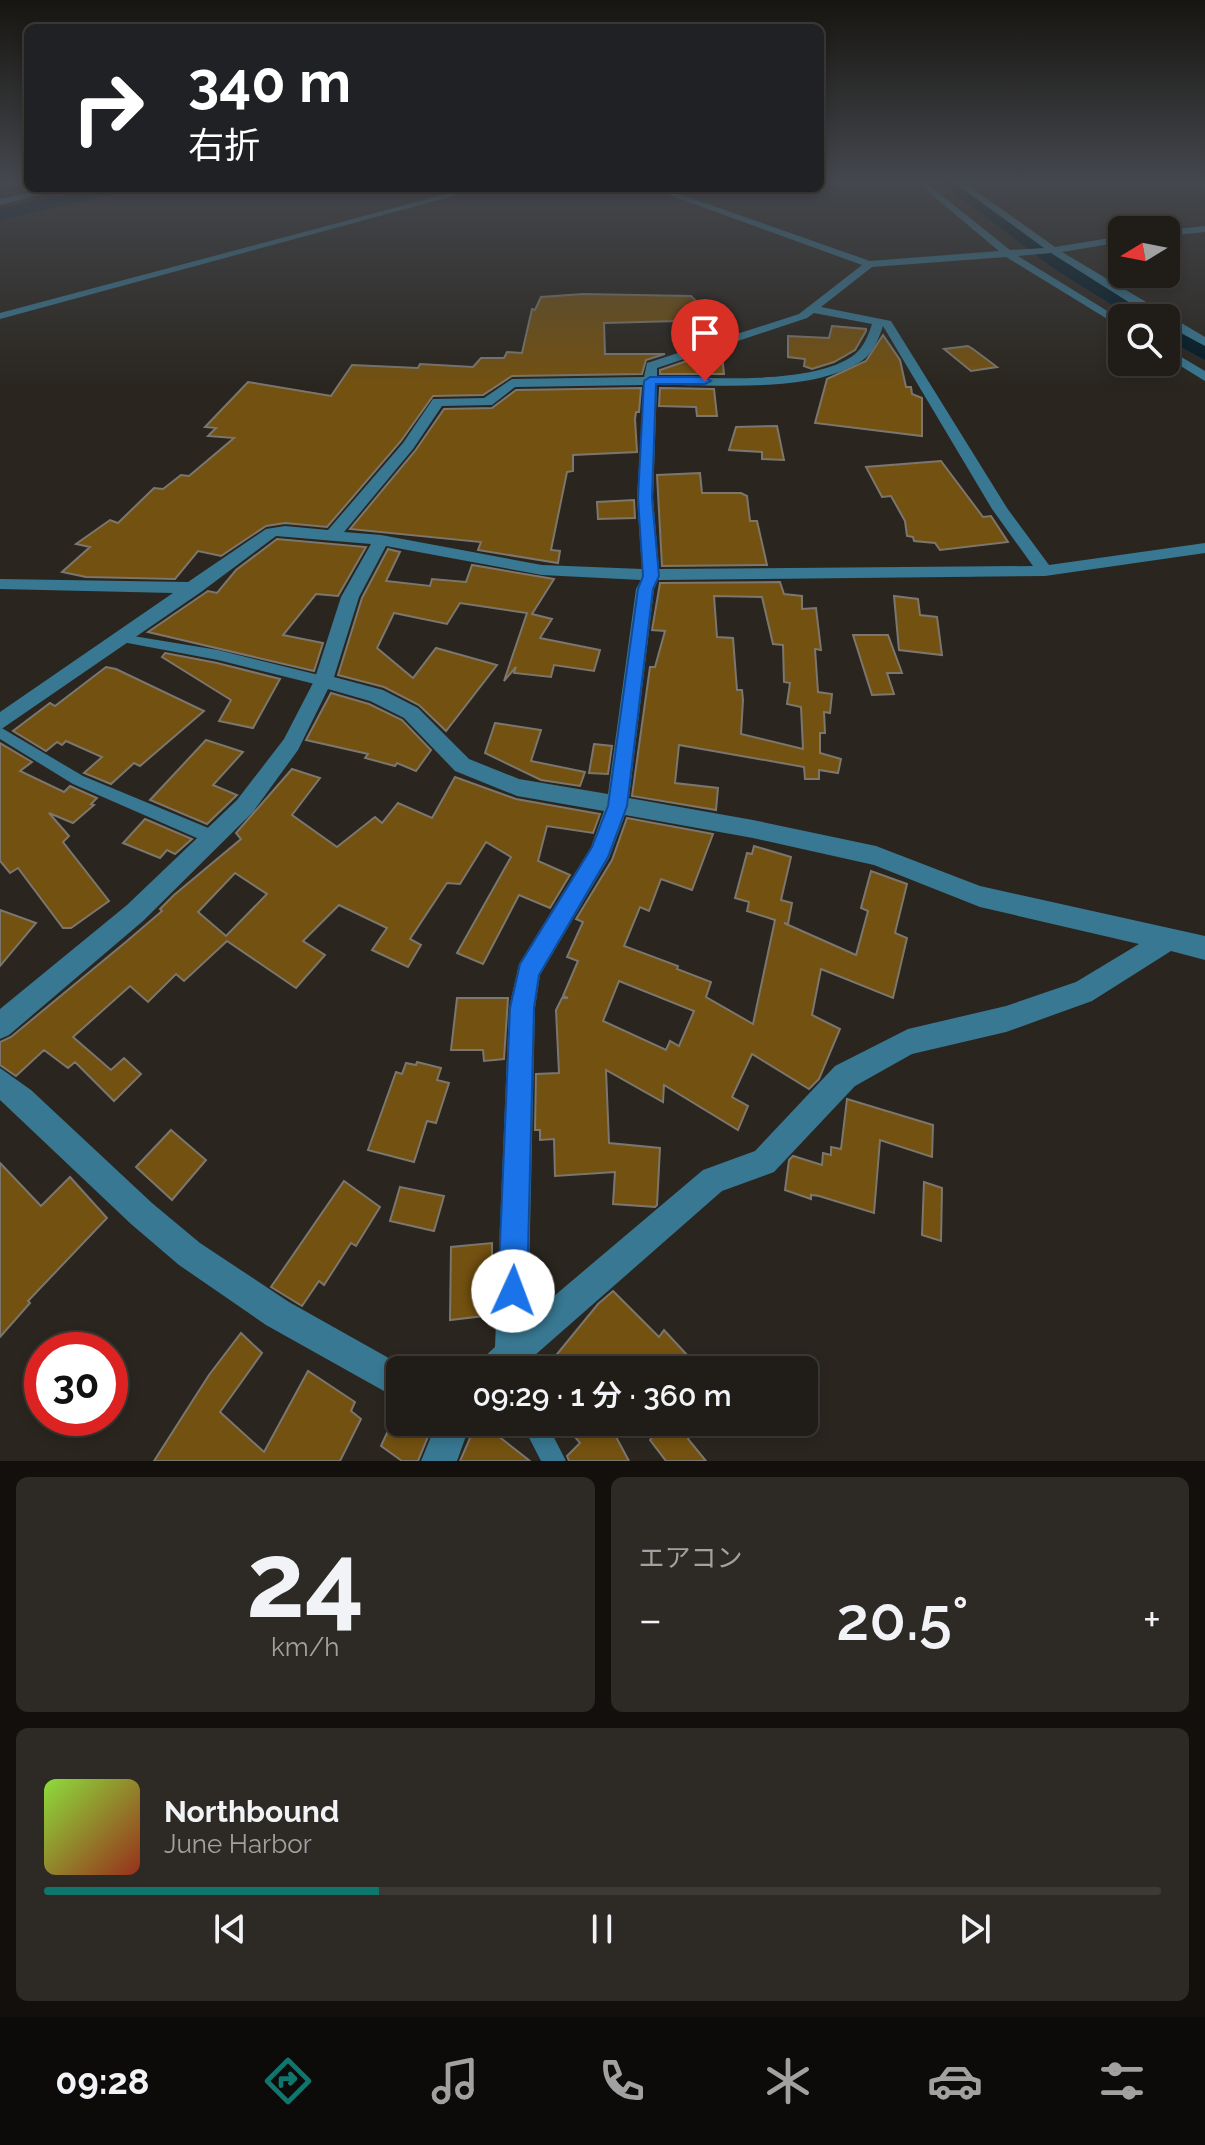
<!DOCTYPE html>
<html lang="ja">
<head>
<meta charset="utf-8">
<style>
  :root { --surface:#201c17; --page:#2d2924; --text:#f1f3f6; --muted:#a2a1a1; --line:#3d3a36; --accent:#0f766e }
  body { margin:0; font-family:Raleway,"Noto Sans JP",sans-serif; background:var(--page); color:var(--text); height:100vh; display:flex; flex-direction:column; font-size:30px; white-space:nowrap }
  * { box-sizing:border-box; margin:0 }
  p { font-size:26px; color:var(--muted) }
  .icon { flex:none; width:44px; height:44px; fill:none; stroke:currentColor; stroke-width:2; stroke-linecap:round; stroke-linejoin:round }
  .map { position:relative; height:1461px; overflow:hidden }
  .panel { display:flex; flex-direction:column; gap:16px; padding:16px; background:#120f0d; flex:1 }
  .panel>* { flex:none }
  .hud { position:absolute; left:24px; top:24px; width:800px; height:168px; border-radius:12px; box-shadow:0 4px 12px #0003,0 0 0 2px var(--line); background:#202124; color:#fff; overflow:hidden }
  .needle { width:52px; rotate:260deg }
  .tools { position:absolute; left:1108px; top:216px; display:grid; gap:16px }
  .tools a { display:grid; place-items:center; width:72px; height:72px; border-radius:12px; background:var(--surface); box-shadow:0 4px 12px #0003,0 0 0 2px var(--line); font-size:40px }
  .speed { position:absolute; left:24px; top:1332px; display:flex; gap:16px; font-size:40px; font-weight:700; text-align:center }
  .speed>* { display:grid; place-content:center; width:104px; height:104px; border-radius:50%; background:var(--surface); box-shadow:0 4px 12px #0003,0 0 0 2px var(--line); line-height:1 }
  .speed .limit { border:12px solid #d22; background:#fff; color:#111 }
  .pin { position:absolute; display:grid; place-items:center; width:68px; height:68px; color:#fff; margin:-82px -34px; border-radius:50% 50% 50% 0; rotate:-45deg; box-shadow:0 0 8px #0007 }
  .pin .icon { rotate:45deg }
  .me { position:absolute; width:88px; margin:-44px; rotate:2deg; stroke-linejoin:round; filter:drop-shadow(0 0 6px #0008) }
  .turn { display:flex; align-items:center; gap:28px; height:168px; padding:0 32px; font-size:36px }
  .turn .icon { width:104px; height:104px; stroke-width:2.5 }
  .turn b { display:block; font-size:56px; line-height:68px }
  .big { font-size:60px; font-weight:600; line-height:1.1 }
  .panel .widget { flex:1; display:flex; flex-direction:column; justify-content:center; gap:12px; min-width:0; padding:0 28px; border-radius:12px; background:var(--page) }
  .panel .dial { align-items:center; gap:0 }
  .dial b { font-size:104px; line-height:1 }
  .song { display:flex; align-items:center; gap:24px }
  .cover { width:96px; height:96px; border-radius:12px; background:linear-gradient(135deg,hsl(90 70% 55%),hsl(10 70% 35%)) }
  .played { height:8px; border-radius:4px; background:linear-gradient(90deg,var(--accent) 30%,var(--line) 30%) }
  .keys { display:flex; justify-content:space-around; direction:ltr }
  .heat { display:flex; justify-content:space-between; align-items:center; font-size:44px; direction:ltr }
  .panel .tiles { flex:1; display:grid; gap:16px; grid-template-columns:1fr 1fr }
  .widget:last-child { grid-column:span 2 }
  .trip { position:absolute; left:386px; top:1356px; width:432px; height:80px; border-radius:12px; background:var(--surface); box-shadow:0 4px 12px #0003,0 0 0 2px var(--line); font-weight:600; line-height:80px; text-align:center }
  .tabs { display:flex; height:128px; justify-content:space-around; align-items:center; background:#0d0b09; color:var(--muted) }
  .tabs .icon { width:56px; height:56px }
  .tabs .selected { color:var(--accent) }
  .tabs b { font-size:36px; color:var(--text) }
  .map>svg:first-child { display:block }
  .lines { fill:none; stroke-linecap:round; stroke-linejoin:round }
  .river { fill:#001a26; fill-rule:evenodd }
  .building { fill:#735110; stroke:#7b766e; stroke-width:2; fill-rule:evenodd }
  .lane { fill:#387892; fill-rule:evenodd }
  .street { fill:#387892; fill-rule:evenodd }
  .route { fill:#1a73e8; stroke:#114b97; stroke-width:2 }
</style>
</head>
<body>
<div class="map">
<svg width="1205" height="1461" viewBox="0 0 1205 1461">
  <rect width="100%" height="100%" fill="#2a261f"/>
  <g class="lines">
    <g class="river">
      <path d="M938,181H959L1072,260L1162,318H1133L1056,270Z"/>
      <path d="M94,188H129L120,193L0,220V208Z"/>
      <path d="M1166,321L1205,341V360L1166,339Z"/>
    </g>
  </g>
  <g class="building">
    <path d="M583,294L691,296L715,320L604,323L605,354H665L646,360L642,374L512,376L483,395L433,396L401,441L327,527L285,523L266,526L221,556L198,551L175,579L86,577L62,572L90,547L76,544L110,520L118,523L154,488L163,489L181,475L189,476L234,438L208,436L216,428L205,427L248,382L331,396L352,365L418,368L420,364L473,367L481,358H504L507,352L522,353L532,309L535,310L541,297Z"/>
    <path d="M832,326L866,329V331L855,350L834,362L812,369L804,366L805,359L788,357V336L829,338Z"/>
    <path d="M883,335L900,360L906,387H911L912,394L922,398V436L815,423L827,379L866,361Z"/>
    <path d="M968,346L973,349L997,367L971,371L944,349Z"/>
    <path d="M707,354L722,355L724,374H660V370Z"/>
    <path d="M641,388L639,412H636L635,419L637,452L573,455V471L567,472L551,550L560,551L558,563L478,550L481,542L350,529L415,451L444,409L492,408L516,390Z"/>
    <path d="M660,388L714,389L717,416H697L696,407L659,406Z"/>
    <path d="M777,426L784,460L762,459V452L729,450L736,427Z"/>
    <path d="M941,461L983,517L991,516L1008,542L940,550L935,543L914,541L913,537L907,536L905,521L891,496L882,497L866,467Z"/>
    <path d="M700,473L702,493H741L747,496L750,521H757L767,565L662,566L657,475Z"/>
    <path d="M634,500L635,518L598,519L597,502Z"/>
    <path d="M277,539L366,547L338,596L316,594L283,635L323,643L314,671L148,632L208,591L217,593L236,570Z"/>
    <path d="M388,549L400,552L386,581L430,586L432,579L466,582L472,565L554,579L532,614L552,619L540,638L600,650L594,671L554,665L551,677L514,673L516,667L504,681L527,613L460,603L447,624L394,613L377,648L413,678L436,648L497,665L446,731L419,705L384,687L338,675L362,598Z"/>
    <path d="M780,582L784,594L802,596V609L816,608L821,650L815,649L818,692L832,694L830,713L824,712L825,733H820V753L841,759L838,773L819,770V779H805L804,767L679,745L675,783L718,788L716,810L632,796L650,667H655L665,631L652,630L660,583ZM714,596L762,597L773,644L783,645L784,682L790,683L787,704L801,707L803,749L741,734L743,700L742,690H737L733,638L717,637Z"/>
    <path d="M894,596L918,599L920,615L937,617L942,655L899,650Z"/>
    <path d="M853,635H888L902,673H887L894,694L872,695Z"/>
    <path d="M165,653L217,663L280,679L253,728L219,721L231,700L162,657Z"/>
    <path d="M106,667L116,669L204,711L140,766L134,763L111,784L84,773L102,757L66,741L62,745L57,742L46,751L13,731L50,703L55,706Z"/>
    <path d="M331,693L369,704L402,720L431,750L416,771L397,763L395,766L365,758L368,754L306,740Z"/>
    <path d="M495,723L541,730L531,761L585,772L580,786L541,780L485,753Z"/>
    <path d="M206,740L243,752L213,785L237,795L207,824L150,800Z"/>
    <path d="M0,743L32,762L20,771L64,792L70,786L97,798L91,804L94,805L73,823L49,813L69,836L63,842L109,901L71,928H63L18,868L10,873L0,861Z"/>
    <path d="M594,744L612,746L608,774L589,773Z"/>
    <path d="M292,769L320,778L292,815L337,847L375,817L382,823L398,803L432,818L455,777L516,799L600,814L593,833L547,826L538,861L570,875L550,908L519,895L483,964L457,953L511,857L486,842L460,884L447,883L410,939L421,945L408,967L372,950L387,928L339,905L303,941L325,955L296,988L227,941L184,981L176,974L148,1002L130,986L73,1037L111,1070L124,1058L141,1074L114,1101L75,1062L68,1068L44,1050L16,1076L0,1065V1042L11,1037L127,941L162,911L160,909L174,895L241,839L236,833ZM235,873L267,894L226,936L198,912Z"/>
    <path d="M627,818L713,834L692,890L661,879L649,911L640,907L624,946L678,966L677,969L711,982L706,997L753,1024L775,920L747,911L749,902L735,898L747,853L752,854L754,846L791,857L781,900L792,903L788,924L784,923L856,955L868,911L861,908L871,871L907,884L895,933L907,938L893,998L821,969L812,1015L840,1029L819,1079L809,1089L752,1054L732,1097L748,1106L738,1130L664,1085L663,1102L606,1070L609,1143L660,1148L657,1205L655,1207L613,1204L615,1172L555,1176L554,1139L540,1140V1130H535L536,1074L559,1073L556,1010L562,998H568L563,996L578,961L567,957L583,922L576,919L612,860ZM619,981L694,1011L679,1046L670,1041L666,1050L603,1021Z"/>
    <path d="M145,819L192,839L175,854L167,850L160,858L123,843Z"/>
    <path d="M0,910L36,923L0,966Z"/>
    <path d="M457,998H508L504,1059L484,1061L483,1050H451Z"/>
    <path d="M417,1062L441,1068L437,1080L449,1083L436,1123L427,1121L414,1162L368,1150L396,1072L402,1074L406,1063L416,1065Z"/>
    <path d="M847,1099L933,1125L932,1157L880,1140L874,1213L819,1196L811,1195V1199L785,1190L789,1160L793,1156L822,1165L823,1153L831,1155V1147L841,1149Z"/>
    <path d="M171,1130L206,1160L172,1200L136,1167Z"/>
    <path d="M0,1163L41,1206L70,1177L107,1218L28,1301L30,1303L0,1337Z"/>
    <path d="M344,1181L380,1207L356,1246L351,1243L324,1285L319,1281L302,1306L271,1287Z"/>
    <path d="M924,1182L942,1188L941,1241L922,1235Z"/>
    <path d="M400,1187L444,1196L434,1231L390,1221Z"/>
    <path d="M492,1243V1315L450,1320L451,1247Z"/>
    <path d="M613,1291L659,1337L664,1330L701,1370H544L598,1304Z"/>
    <path d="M241,1333L262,1353L220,1412L264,1452L308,1371L355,1402L351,1411L361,1419L340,1461H154L209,1375Z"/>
    <path d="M392,1422H434L418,1461H402L381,1446Z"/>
    <path d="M563,1422H608L629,1461H569L567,1456L580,1443Z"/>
    <path d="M663,1422H700L688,1439L706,1461H666L650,1440Z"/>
    <path d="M488,1428L530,1461H460L474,1429L483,1437Z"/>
  </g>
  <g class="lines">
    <g class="lane">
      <path d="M121,634L218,650L323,676L330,681L323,686L218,660L117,641L115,638L117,635Z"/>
      <path d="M0,727L83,776L218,832L220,837L218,842L212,844L206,842L73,784L0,739Z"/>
      <path d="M521,1422H546L566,1461H541Z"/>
    </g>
    <g class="street">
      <path d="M915,181H924L1010,250L1044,248L952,181H962L1055,247L1122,236V242L1062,252L1205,337V346L1166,325V318H1154L1051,253L1018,256L1122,320V328L1006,257L872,267L821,307L891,321L1007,508L1049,565L1205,543V553L1045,576L658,580L654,589L629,798L753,820L876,846L980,886L1205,936V960L1171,951L1092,1001L1006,1032L912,1054L855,1086L774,1172L722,1191L518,1370H478L483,1358L495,1347L509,1008L519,964L591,847L604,811L517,796L455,771L404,718L370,701L328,689L298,750L253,812L143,921L9,1035L0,1039V1009L127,905L237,800L284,739L314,681L341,597L371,544L276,536L201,592L0,730V712L173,593L0,589V579L188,582L266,529L285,526L328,530L403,443L433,399L484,398L512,379L644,377L647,363L799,314L862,265L650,188H662L870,261L999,251ZM814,313L872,324C868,336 864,347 854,355C812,386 709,377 657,377V368L807,318ZM883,326L992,509L1033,566L659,569L653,498L657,385C716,384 809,394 860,362C873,354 878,340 883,326ZM644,385L637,498L642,569L542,565L381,535L344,532L413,449L442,406L492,405L515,387ZM386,546L542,575L641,580L636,589L608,794L519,779L469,759L418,708L383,690L334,677L359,597ZM625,815L753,838L874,865L980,907L1139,944L1076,982L1006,1006L908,1029L835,1066L755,1151L703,1170L528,1318L535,1008L540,975L609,858Z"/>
      <path d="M1198,181H1205V191L1202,190Z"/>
      <path d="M51,188H67L0,205V199Z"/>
      <path d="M469,188H483L0,319V313Z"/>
      <path d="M1205,226V232L1166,236V230Z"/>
      <path d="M1166,348L1205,371V381L1166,357Z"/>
      <path d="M0,1068L31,1090L152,1203L200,1243L289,1302L410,1370H400V1400L266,1325L179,1265L131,1224L0,1100Z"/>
      <path d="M437,1422H471L457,1461H421Z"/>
    </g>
  </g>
  <linearGradient id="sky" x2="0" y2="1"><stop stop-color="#171511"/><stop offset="0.47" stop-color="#44474d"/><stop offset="1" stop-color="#44474d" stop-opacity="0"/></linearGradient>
  <rect width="1205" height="386" fill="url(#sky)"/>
  <path class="route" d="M650,377H705L711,381L705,384H656L652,498L659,576L653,589L627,806L608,857L539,975L534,1008L527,1291L523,1301L513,1305L502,1301L498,1291L510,1008L520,964L592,847L608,806L638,589L643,576L638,498L644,381Z"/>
</svg>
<div class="tools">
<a><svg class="needle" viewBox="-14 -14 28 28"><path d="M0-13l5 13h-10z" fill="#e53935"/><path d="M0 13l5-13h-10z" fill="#a2a1a1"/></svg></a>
<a><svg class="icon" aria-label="search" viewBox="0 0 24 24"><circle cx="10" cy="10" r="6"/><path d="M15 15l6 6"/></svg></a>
</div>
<div class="speed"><div class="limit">30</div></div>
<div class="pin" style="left:705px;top:381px;background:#d93025"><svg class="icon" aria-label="arrive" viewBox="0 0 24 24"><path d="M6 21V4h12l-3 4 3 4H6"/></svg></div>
<svg class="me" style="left:513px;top:1291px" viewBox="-20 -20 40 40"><circle r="19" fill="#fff"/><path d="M0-13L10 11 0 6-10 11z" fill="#1a73e8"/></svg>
<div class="trip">09:29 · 1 分 · 360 m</div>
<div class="hud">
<div class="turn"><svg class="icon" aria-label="right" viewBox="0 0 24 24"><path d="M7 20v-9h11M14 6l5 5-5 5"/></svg><div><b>340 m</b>右折</div></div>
</div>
</div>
<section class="panel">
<div class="tiles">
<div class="widget dial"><b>24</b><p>km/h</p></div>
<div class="widget"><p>エアコン</p>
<div class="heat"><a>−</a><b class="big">20.5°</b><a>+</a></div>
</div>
<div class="widget">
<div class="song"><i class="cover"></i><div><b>Northbound</b><p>June Harbor</p></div></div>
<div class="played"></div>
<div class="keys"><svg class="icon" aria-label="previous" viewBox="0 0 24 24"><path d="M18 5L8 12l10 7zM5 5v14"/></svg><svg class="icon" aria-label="pause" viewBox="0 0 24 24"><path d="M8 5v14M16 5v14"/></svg><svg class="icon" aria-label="next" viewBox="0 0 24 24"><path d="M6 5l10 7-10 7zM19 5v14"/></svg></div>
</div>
</div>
</section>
<nav class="tabs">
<b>09:28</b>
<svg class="icon selected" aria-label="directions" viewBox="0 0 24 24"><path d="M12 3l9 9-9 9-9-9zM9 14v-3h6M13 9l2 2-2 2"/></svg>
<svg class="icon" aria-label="music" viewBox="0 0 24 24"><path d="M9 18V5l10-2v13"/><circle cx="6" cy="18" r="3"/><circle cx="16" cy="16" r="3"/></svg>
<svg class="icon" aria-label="phone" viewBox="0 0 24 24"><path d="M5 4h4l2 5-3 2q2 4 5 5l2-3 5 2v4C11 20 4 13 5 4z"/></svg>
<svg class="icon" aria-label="climate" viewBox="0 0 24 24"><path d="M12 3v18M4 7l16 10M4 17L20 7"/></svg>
<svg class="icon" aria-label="car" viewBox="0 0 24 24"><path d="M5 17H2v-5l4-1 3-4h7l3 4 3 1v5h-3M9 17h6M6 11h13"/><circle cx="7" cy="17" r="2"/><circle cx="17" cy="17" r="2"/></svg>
<svg class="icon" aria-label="filters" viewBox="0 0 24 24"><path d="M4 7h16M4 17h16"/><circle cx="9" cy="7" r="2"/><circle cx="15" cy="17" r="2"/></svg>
</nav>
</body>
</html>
